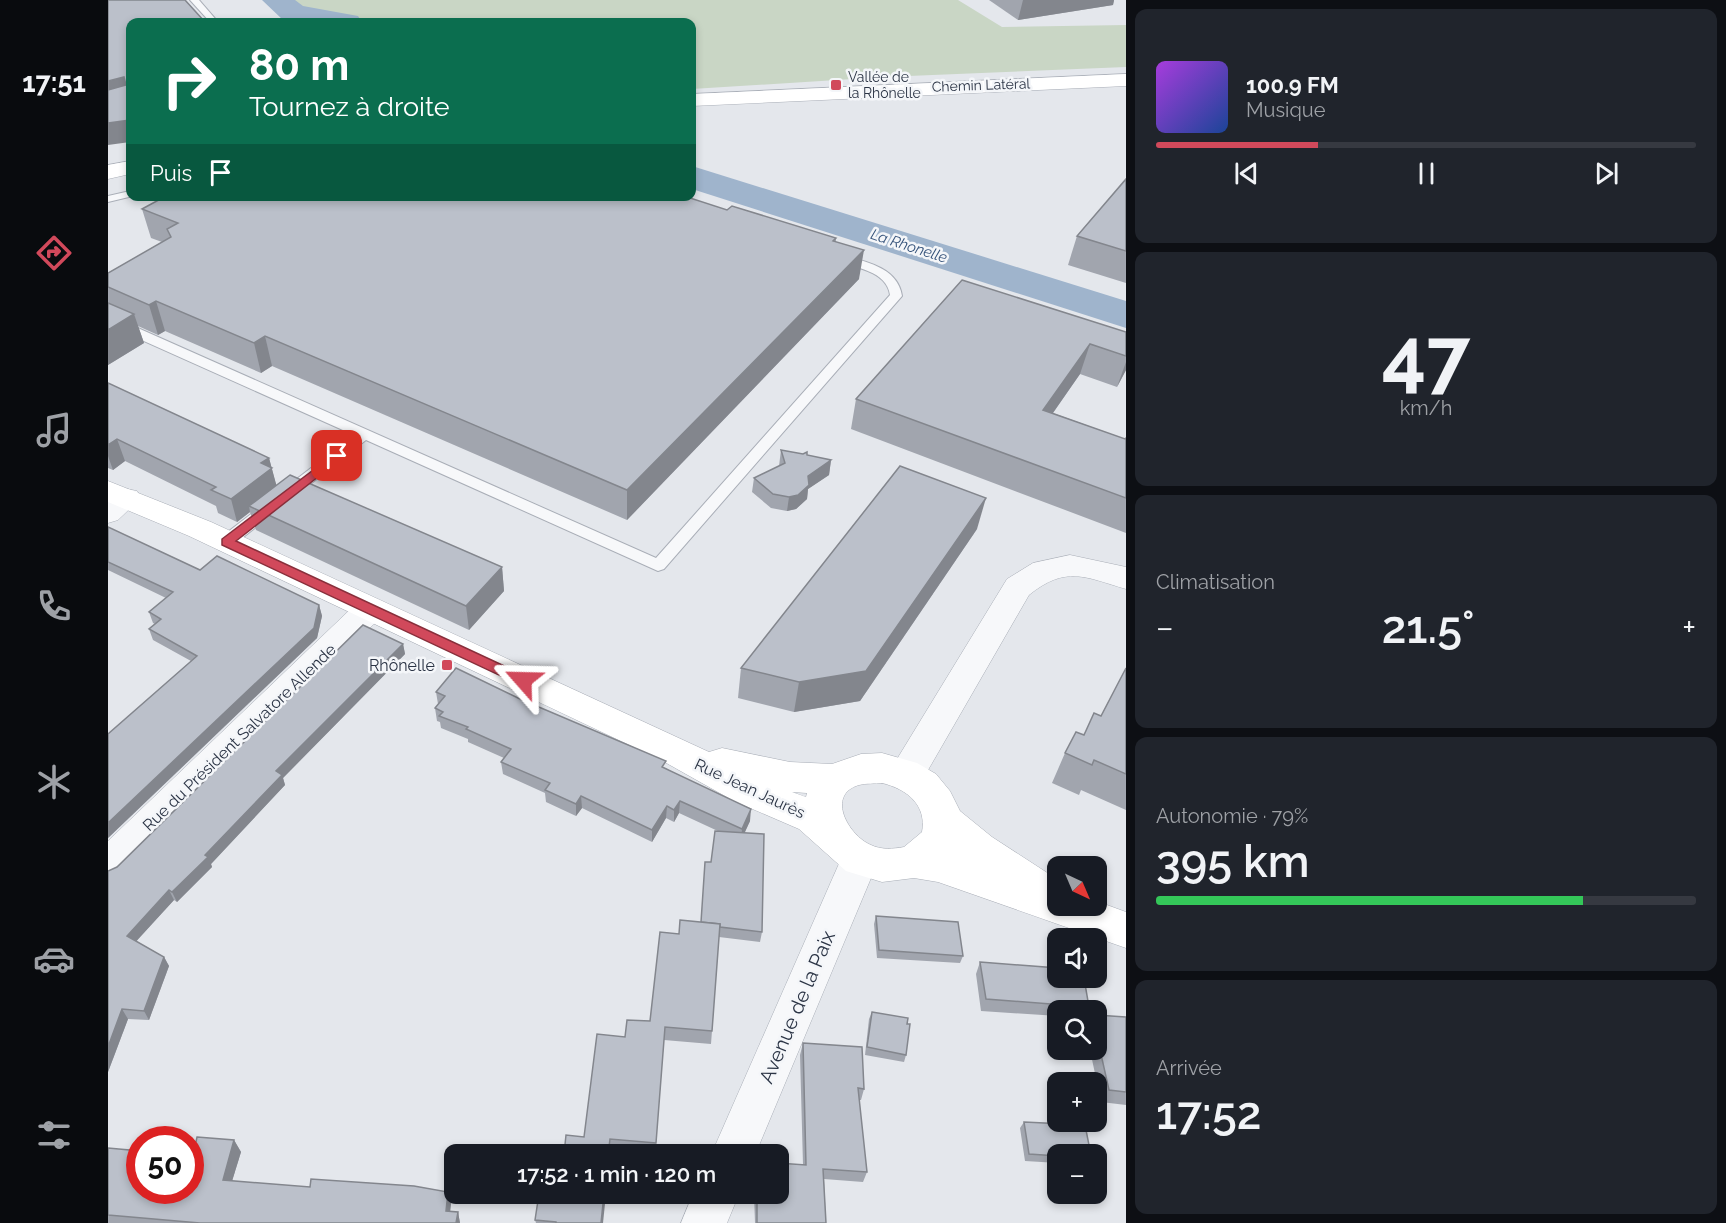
<!DOCTYPE html>
<html lang="fr">
<head>
<meta charset="utf-8">
<style>
  :root { --surface:#171b24; --page:#20242c; --text:#f1f3f6; --muted:#9ea1a6; --line:#363941; --accent:#d1495b }
  body { margin:0; font-family:Raleway,sans-serif; background:var(--page); color:var(--text); height:100vh; display:flex; flex-direction:column; font-size:22px; white-space:nowrap }
  * { box-sizing:border-box; margin:0 }
  p { font-size:20px; color:var(--muted) }
  .icon { flex:none; width:33px; height:33px; fill:none; stroke:currentColor; stroke-width:2; stroke-linecap:round; stroke-linejoin:round }
  .map { position:relative; flex:1; overflow:hidden }
  .panel { display:flex; flex-direction:column; gap:9px; padding:9px; background:#0d0f14; width:600px }
  .panel>* { flex:none }
  .banner { position:absolute; left:18px; top:18px; width:570px; height:183px; border-radius:12px; box-shadow:0 3px 9px #0003; background:#0b6e4f; color:#fff; overflow:hidden }
  .needle { width:39px; rotate:136deg }
  .buttons { position:absolute; left:939px; top:856px; display:grid; gap:12px }
  .buttons a { display:grid; place-items:center; width:60px; height:60px; border-radius:12px; background:var(--surface); box-shadow:0 3px 9px #0003; font-size:30px }
  .speed { position:absolute; left:18px; top:1126px; display:flex; gap:12px; font-size:30px; font-weight:700; text-align:center }
  .speed>* { display:grid; place-content:center; width:78px; height:78px; border-radius:50%; background:var(--surface); box-shadow:0 3px 9px #0003; line-height:1 }
  .speed .limit { border:9px solid #d22; background:#fff; color:#111 }
  .pin { position:absolute; display:grid; place-items:center; width:51px; height:51px; color:#fff; margin:-26px; border-radius:12px; box-shadow:0 3px 9px #0006 }
  .me { position:absolute; width:66px; margin:-33px; rotate:295deg; stroke-linejoin:round; filter:drop-shadow(0 0 4px #0008) }
  .turn { display:flex; align-items:center; gap:21px; height:126px; padding:0 24px; font-size:27px }
  .turn .icon { width:78px; height:78px; stroke-width:2.5 }
  .turn b { display:block; font-size:42px; line-height:51px }
  .then { display:flex; align-items:center; height:57px; padding:0 24px; background:#0003; gap:12px; font-size:22px }
  .big { font-size:45px; font-weight:600; line-height:1.1 }
  .panel .card { flex:1; display:flex; flex-direction:column; justify-content:center; gap:9px; min-width:0; padding:0 21px; border-radius:12px; background:var(--page) }
  .panel .dial { align-items:center; gap:0 }
  .dial b { font-size:78px; line-height:1 }
  .song { display:flex; align-items:center; gap:18px }
  .cover { width:72px; height:72px; border-radius:9px; background:linear-gradient(135deg,hsl(280 70% 55%),hsl(220 70% 35%)) }
  .played { height:6px; border-radius:3px; background:linear-gradient(90deg,var(--accent) 30%,var(--line) 30%) }
  .keys { display:flex; justify-content:space-around; direction:ltr }
  .heat { display:flex; justify-content:space-between; align-items:center; font-size:33px; direction:ltr }
  .charge { height:9px; border-radius:4px; background:linear-gradient(90deg,#34c759 79%,var(--line) 0) }
  .trip { position:absolute; left:336px; top:1144px; width:345px; height:60px; border-radius:12px; background:var(--surface); box-shadow:0 3px 9px #0003; font-weight:600; line-height:60px; text-align:center }
  main { display:flex; flex:1; min-height:0 }
  .menu { display:flex; flex-direction:column; width:108px; justify-content:space-around; align-items:center; background:#090b0e; color:var(--muted) }
  .menu .icon { width:42px; height:42px }
  .menu .active { color:var(--accent) }
  .menu b { font-size:27px; color:var(--text) }
  .map>svg:first-child { display:block }
  .green { fill:#c9d6c5 }
  .lines { fill:none; stroke-linecap:round; stroke-linejoin:round }
  .river { fill:#9fb4cc; fill-rule:evenodd }
  .lane-casing { stroke:#a9aeb7; stroke-width:2 }
  .street-casing { stroke:#a9aeb7; stroke-width:1 }
  .secondary-casing { stroke:#a9aeb7; stroke-width:1 }
  .lane { fill:#f7f8fa; fill-rule:evenodd }
  .street { fill:#f7f8fa; fill-rule:evenodd }
  .secondary { fill:#fff; fill-rule:evenodd }
  .wall { fill:#a1a5ae }
  .shaded-wall { fill:#83868d }
  .building { fill:#bbc0ca; stroke:#83868d; stroke-width:1.5 }
  .route { fill:#d1495b; stroke:#882f3b; stroke-width:1.5 }
  .poi-dot { fill:#d1495b; stroke:#f4f6f9; stroke-width:2 }
  .labels { text-anchor:middle; stroke-width:5; stroke-linejoin:round; paint-order:stroke }
  .far-poi-label { font-size:14px; fill:#2b3445; stroke:#f4f6f9; text-anchor:start }
  .far-street-label { font-size:14px; fill:#2b3445; stroke:#f4f6f9 }
  .far-water-label { font-size:15px; font-style:italic; fill:#34527a; stroke:#f4f6f9 }
  .poi-label { font-size:16px; fill:#2b3445; stroke:#f4f6f9; text-anchor:end }
  .street-label { font-size:16px; fill:#2b3445; stroke:#f4f6f9 }
  .near-street-label { font-size:20px; fill:#2b3445; stroke:#f4f6f9 }
</style>
</head>
<body>
<main>
<nav class="menu">
<b>17:51</b>
<svg class="icon active" aria-label="directions" viewBox="0 0 24 24"><path d="M12 3l9 9-9 9-9-9zM9 14v-3h6M13 9l2 2-2 2"/></svg>
<svg class="icon" aria-label="music" viewBox="0 0 24 24"><path d="M9 18V5l10-2v13"/><circle cx="6" cy="18" r="3"/><circle cx="16" cy="16" r="3"/></svg>
<svg class="icon" aria-label="phone" viewBox="0 0 24 24"><path d="M5 4h4l2 5-3 2q2 4 5 5l2-3 5 2v4C11 20 4 13 5 4z"/></svg>
<svg class="icon" aria-label="climate" viewBox="0 0 24 24"><path d="M12 3v18M4 7l16 10M4 17L20 7"/></svg>
<svg class="icon" aria-label="car" viewBox="0 0 24 24"><path d="M5 17H2v-5l4-1 3-4h7l3 4 3 1v5h-3M9 17h6M6 11h13"/><circle cx="7" cy="17" r="2"/><circle cx="17" cy="17" r="2"/></svg>
<svg class="icon" aria-label="filters" viewBox="0 0 24 24"><path d="M4 7h16M4 17h16"/><circle cx="9" cy="7" r="2"/><circle cx="15" cy="17" r="2"/></svg>
</nav>
<div class="map">
<svg width="1018" height="1223" viewBox="0 0 1018 1223">
  <rect width="100%" height="100%" fill="#e4e7ec"/>
  <path class="green" d="M165,0H850L894,27L1018,25V67L776,77L584,89V22H190Z"/>
  <g class="lines">
    <g class="river">
      <path d="M154,0H187L195,6L250,16L254,22H184L175,20Z"/>
      <path d="M584,166L1018,301V328L584,189Z"/>
    </g>
    <defs>
      <g id="lane">
        <path d="M82,0H91L110,22H102Z"/>
        <path d="M22,191V196H25L0,202V196Z"/>
        <path d="M732,255C756,261 790,267 794,296L556,569L550,571L258,440L124,546H112L110,542L112,538L246,435L0,325V316L5,317L548,558L782,295C779,271 747,267 728,262L726,259Z"/>
      </g>
      <g id="street">
        <path d="M19,489L29,491L33,498L10,520L0,523V498L9,491Z"/>
        <path d="M962,555L1018,567V589C977,577 958,565 921,595L812,784L799,788L786,784L781,774L786,764L899,579L925,563Z"/>
        <path d="M262,598L273,601L278,609L273,617L13,876L0,881V841L251,601Z"/>
        <path d="M752,843L765,848L771,859L647,1155H603L733,859L739,848Z"/>
        <path d="M585,1194H631L619,1223H573Z"/>
      </g>
      <g id="secondary">
        <path d="M1018,74V86L584,106V94Z"/>
        <path d="M22,161V174L0,179V165Z"/>
        <path d="M0,481L103,522L601,752L614,748L682,762L724,764L753,754L774,753L809,763L828,774L842,791L852,811L884,837L941,874L950,887V906H988V901L1018,912V948L830,882L806,878L774,882L738,871L691,829L626,801L553,760L81,536L0,502ZM774,783C799,789 819,805 814,832L796,847C785,849 773,850 763,845C741,836 717,795 751,785C758,783 767,784 774,783ZM684,792L699,793L698,797Z"/>
      </g>
    </defs>
    <use href="#lane" class="lane-casing"/>
    <use href="#street" class="street-casing"/>
    <use href="#secondary" class="secondary-casing"/>
    <use href="#lane" class="lane"/>
    <use href="#street" class="street"/>
    <use href="#secondary" class="secondary"/>
  </g>
  <g class="wall">
    <path d="M881,0H1006L1005,5L910,20Z"/>
    <path d="M1018,179V283L960,265L969,236Z"/>
    <path d="M34,209L619,210L728,238V242L751,279L519,520L164,366L153,373L57,331L50,335L30,326L36,343L0,365V273L54,242L43,238Z"/>
    <path d="M1018,332V370L1009,387L972,374L945,413L1017,439L1018,438V533L743,429L748,399Z"/>
    <path d="M0,383L161,458L168,485L394,567L396,591L361,630L148,530L142,512L129,522L110,513L108,506L17,461L5,470L0,468Z"/>
    <path d="M673,450L723,460L721,475L700,489L699,499L688,509L679,511L663,508L644,492L646,478L671,466Z"/>
    <path d="M0,527L92,570L211,605L214,616L209,638L0,838V734L83,661L45,640L41,629L47,624L45,623L41,612L58,598L0,570Z"/>
    <path d="M869,529L752,701L686,712L630,698L633,668Z"/>
    <path d="M295,644L297,654L175,778L177,785L103,864L104,867L69,902L66,900L28,941L56,957L61,966L41,1020L20,1019L0,1072L9,867Z"/>
    <path d="M1018,668V810L973,790L971,795L944,783L957,753L993,716Z"/>
    <path d="M328,692L558,768L642,821L636,833L654,932L652,942L611,937L603,1044L556,1040L547,1155L502,1151V1155H447L456,1154L476,1137L517,1037L542,1021L571,934L593,922L603,862L612,832L571,813L566,822L558,818L544,842L474,808L468,816L438,802L437,793L395,774L393,762L396,758L360,742V739L333,728L332,722L329,721L327,708L330,704Z"/>
    <path d="M768,916L855,956L852,963L769,958L766,924Z"/>
    <path d="M872,962L981,1007L979,1011H950V1016L873,1011L868,974Z"/>
    <path d="M764,1012L798,1055L796,1062L757,1055L761,1019Z"/>
    <path d="M988,1015L1018,1017V1105L993,1102L982,1050H988Z"/>
    <path d="M695,1043L756,1089L753,1100H751L759,1172L755,1182L716,1179L718,1223H647L646,1194H670L695,1165L692,1055Z"/>
    <path d="M916,1122L950,1155V1163L917,1161L912,1128Z"/>
    <path d="M126,1140L133,1152L124,1181L343,1203L342,1212H350L352,1223H0V1148L32,1191L88,1142Z"/>
    <path d="M427,1220L495,1223H428Z"/>
  </g>
  <g class="shaded-wall">
    <path d="M915,0H1006L1005,5L910,20Z"/>
    <path d="M16,77L22,98L0,102V81Z"/>
    <path d="M22,120V142L0,145V123Z"/>
    <path d="M756,250L751,279L519,520V490Z"/>
    <path d="M48,301L57,331L50,335L41,305Z"/>
    <path d="M26,314L36,343L0,365V330Z"/>
    <path d="M157,336L164,366L153,373L146,343Z"/>
    <path d="M982,344L972,374L926,440L935,410Z"/>
    <path d="M1018,362V370L1009,387Z"/>
    <path d="M9,439L17,461L5,470L0,456V445Z"/>
    <path d="M161,458L170,491L141,506L142,512L129,522L123,499L153,463Z"/>
    <path d="M723,460L721,475L700,489L699,499L688,509L679,511L681,497L700,476Z"/>
    <path d="M878,498L869,529L752,701L686,712L691,682Z"/>
    <path d="M394,567L396,591L361,630L358,606Z"/>
    <path d="M211,605L214,616L209,638L0,838V823Z"/>
    <path d="M295,644L297,654L175,778L177,785L103,864L104,867L69,902L64,892L168,771Z"/>
    <path d="M473,796L474,808L468,816V804Z"/>
    <path d="M572,801L571,813L566,822V810Z"/>
    <path d="M559,806L558,818L544,842V830Z"/>
    <path d="M643,809L642,821L633,841L634,829Z"/>
    <path d="M61,890L66,900L24,946L19,936Z"/>
    <path d="M56,957L61,966L41,1020L36,1011Z"/>
    <path d="M14,1009L20,1019L0,1072V1047Z"/>
    <path d="M126,1140L133,1152L121,1191L115,1180Z"/>
    <path d="M340,1192L343,1203L341,1221L338,1211Z"/>
    <path d="M496,1194H498L495,1223H493Z"/>
    <path d="M350,1212L352,1223H348Z"/>
  </g>
  <g class="building">
    <path d="M0,0H77L97,22H22V120L0,123V90L18,85L16,77L0,81Z"/>
    <path d="M1018,179V251L969,236Z"/>
    <path d="M58,196H576L619,210L624,206L728,238L725,241L756,250L519,490L157,336L146,343L48,301L41,305L0,287V273L63,237L59,229L70,223L34,209Z"/>
    <path d="M854,280L1018,332V356L982,344L935,410L1017,439L1018,438V498L748,399Z"/>
    <path d="M0,303L26,314L0,330Z"/>
    <path d="M0,383L161,458L153,463L164,468L123,499L103,490L108,487L9,439L0,445Z"/>
    <path d="M673,450L695,454L699,452V455L723,460L700,476L701,485L690,495L681,497L665,494L646,478L677,463Z"/>
    <path d="M792,466L878,498L758,671L691,682L633,668Z"/>
    <path d="M182,475L394,567L358,606L141,506Z"/>
    <path d="M0,527L92,570L109,556L211,605L206,628L0,823V734L89,656L41,629L53,619L41,612L65,592L0,562Z"/>
    <path d="M255,625L295,644L168,771L174,775L97,855L100,857L64,892L61,890L19,936L56,957L36,1011L14,1009L0,1047V871L9,867Z"/>
    <path d="M348,668L412,699L558,761L554,767L643,809L634,829L572,801L566,810L559,806L544,830L473,796L468,804L437,790L442,783L393,762L403,749L358,729L360,727L331,716L335,712L327,708L337,696L328,692Z"/>
    <path d="M1018,668V774L986,760L984,765L957,753L968,732L976,735L986,713L993,716Z"/>
    <path d="M607,831L656,834L654,932L612,927V924L593,922L597,862H603Z"/>
    <path d="M768,916L850,922L855,956L771,950Z"/>
    <path d="M572,920L612,924L604,1031L557,1027L548,1143L502,1139L500,1155H447L448,1153L456,1154L458,1135L476,1137L489,1034L517,1037L519,1020L542,1021L552,932L571,934Z"/>
    <path d="M872,962L950,968V978H976L981,1007L878,999Z"/>
    <path d="M764,1012L800,1018L799,1024H802L798,1055L759,1047Z"/>
    <path d="M988,1015L1018,1017V1092L1001,1090L988,1032Z"/>
    <path d="M695,1043L754,1047L756,1089L750,1088L759,1172L715,1169L718,1223H649V1194H670V1163L698,1165Z"/>
    <path d="M916,1122L977,1125L983,1155H950V1156L921,1154Z"/>
    <path d="M89,1137L126,1140L115,1180L202,1187L203,1179L306,1186L340,1192L338,1211L350,1212L348,1223H92L0,1215V1148L32,1151V1191H82V1141L88,1142Z"/>
    <path d="M45,1138L71,1140H44Z"/>
    <path d="M431,1194H496L493,1223H448V1222L427,1220Z"/>
  </g>
  <path class="route" d="M229,452L233,453V459L128,541L420,677L423,680L420,684H410L114,545V539Z"/>
  <g class="poi-dot">
    <rect x="722" y="79" width="12" height="12" rx="3"/>
    <rect x="333" y="659" width="12" height="12" rx="3"/>
  </g>
  <g class="labels">
    <g class="far-poi-label">
      <text x="740" y="82">Vallée de<tspan x="740" dy="16">la Rhônelle</tspan></text>
    </g>
    <g class="far-street-label">
      <text transform="translate(873 85) rotate(-2)" y="5">Chemin Latéral</text>
    </g>
    <g class="far-water-label">
      <text transform="translate(801 246) rotate(18)" y="5">La Rhonelle</text>
    </g>
    <g class="poi-label">
      <text x="327" y="671">Rhônelle</text>
    </g>
    <g class="street-label">
      <text transform="translate(131 737) rotate(-44)" y="6">Rue du Président Salvatore Allende</text>
      <text transform="translate(642 788) rotate(25)" y="6">Rue Jean Jaurès</text>
    </g>
    <g class="near-street-label">
      <text transform="translate(689 1007) rotate(-67)" y="7">Avenue de la Paix</text>
    </g>
  </g>
</svg>
<div class="buttons">
<a><svg class="needle" viewBox="-14 -14 28 28"><path d="M0-13l5 13h-10z" fill="#e53935"/><path d="M0 13l5-13h-10z" fill="#9ea1a6"/></svg></a>
<a><svg class="icon" aria-label="sound" viewBox="0 0 24 24"><path d="M4 9h4l5-4v14l-5-4H4zM17 9q2 3 0 6"/></svg></a>
<a><svg class="icon" aria-label="search" viewBox="0 0 24 24"><circle cx="10" cy="10" r="6"/><path d="M15 15l6 6"/></svg></a>
<a>+</a>
<a>−</a>
</div>
<div class="speed"><div class="limit">50</div></div>
<div class="pin" style="left:229px;top:456px;background:#d93025"><svg class="icon" aria-label="arrive" viewBox="0 0 24 24"><path d="M6 21V4h12l-3 4 3 4H6"/></svg></div>
<svg class="me" style="left:415px;top:680px" viewBox="-20 -20 40 40"><path d="M0-17L14 15 0 8-14 15z" fill="#d1495b" stroke="#fff" stroke-width="4"/></svg>
<div class="trip">17:52 · 1 min · 120 m</div>
<div class="banner">
<div class="turn"><svg class="icon" aria-label="right" viewBox="0 0 24 24"><path d="M7 20v-9h11M14 6l5 5-5 5"/></svg><div><b>80 m</b>Tournez à droite</div></div>
<div class="then">Puis<svg class="icon" aria-label="arrive" viewBox="0 0 24 24"><path d="M6 21V4h12l-3 4 3 4H6"/></svg></div>
</div>
</div>
<section class="panel">
<div class="card">
<div class="song"><i class="cover"></i><div><b>100.9 FM</b><p>Musique</p></div></div>
<div class="played"></div>
<div class="keys"><svg class="icon" aria-label="previous" viewBox="0 0 24 24"><path d="M18 5L8 12l10 7zM5 5v14"/></svg><svg class="icon" aria-label="pause" viewBox="0 0 24 24"><path d="M8 5v14M16 5v14"/></svg><svg class="icon" aria-label="next" viewBox="0 0 24 24"><path d="M6 5l10 7-10 7zM19 5v14"/></svg></div>
</div>
<div class="card dial"><b>47</b><p>km/h</p></div>
<div class="card"><p>Climatisation</p>
<div class="heat"><a>−</a><b class="big">21.5°</b><a>+</a></div>
</div>
<div class="card"><p>Autonomie · 79%</p><b class="big">395 km</b><div class="charge"></div></div>
<div class="card"><p>Arrivée</p><b class="big">17:52</b></div>
</section>
</main>
</body>
</html>
